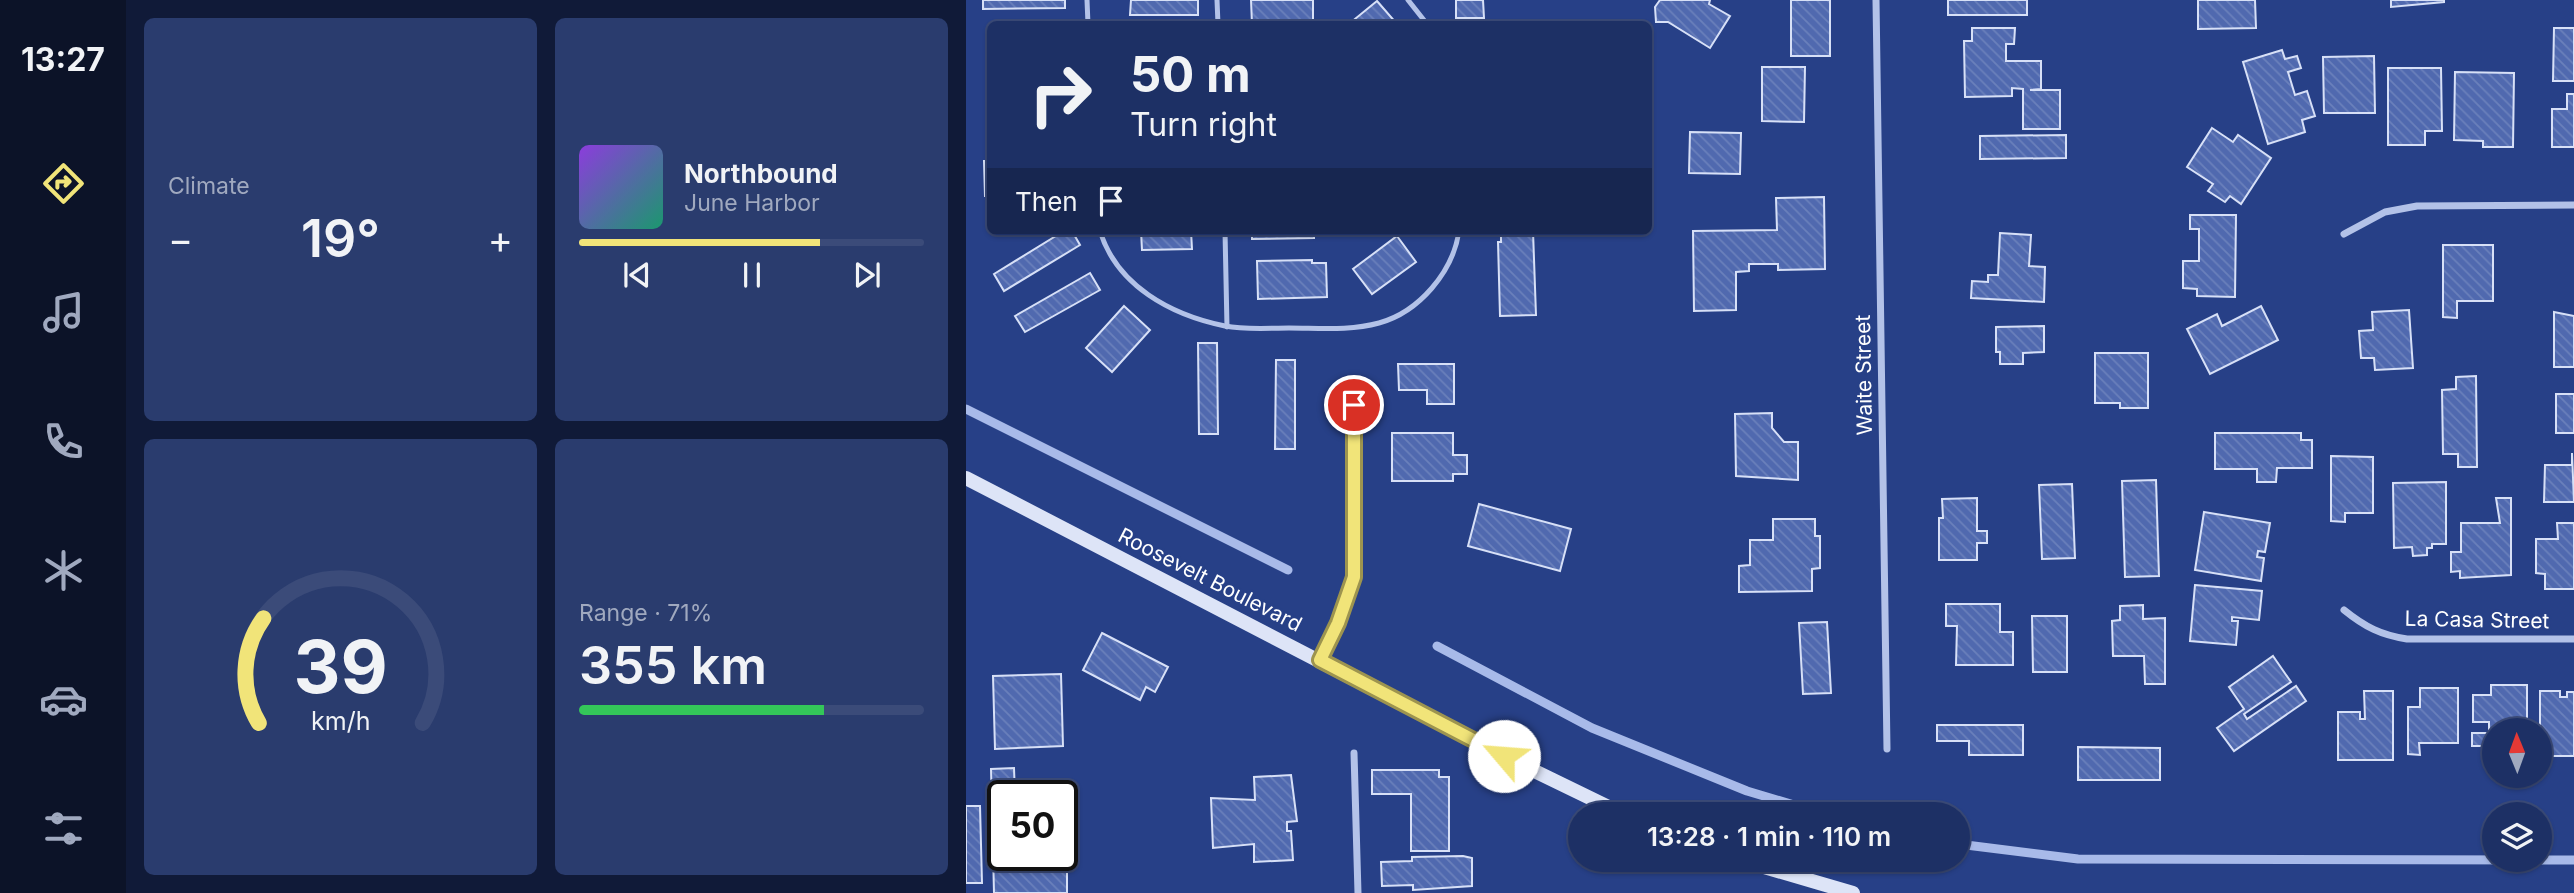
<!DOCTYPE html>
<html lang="en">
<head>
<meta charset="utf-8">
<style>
  :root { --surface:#1d3065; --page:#2a3c6e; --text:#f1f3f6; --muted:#a0a9bf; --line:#3b4b79; --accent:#f1e479 }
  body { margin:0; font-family:Inter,sans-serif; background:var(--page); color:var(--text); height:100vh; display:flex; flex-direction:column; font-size:26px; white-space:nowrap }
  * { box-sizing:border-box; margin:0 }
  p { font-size:23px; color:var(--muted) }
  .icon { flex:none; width:38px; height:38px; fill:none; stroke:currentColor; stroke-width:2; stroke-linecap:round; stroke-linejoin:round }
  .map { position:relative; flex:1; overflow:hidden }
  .panel { display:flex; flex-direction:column; gap:18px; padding:18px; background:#101a38; width:840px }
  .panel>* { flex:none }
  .top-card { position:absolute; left:21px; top:21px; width:665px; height:214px; border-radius:10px; box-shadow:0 2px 5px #0004,0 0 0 2px var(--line); background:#1d3065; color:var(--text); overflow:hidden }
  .needle { width:46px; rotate:359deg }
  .buttons { position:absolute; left:1516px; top:718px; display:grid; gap:14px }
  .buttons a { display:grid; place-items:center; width:70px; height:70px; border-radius:50%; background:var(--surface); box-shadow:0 2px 5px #0004,0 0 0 2px var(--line); font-size:35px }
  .speed { position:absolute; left:21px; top:780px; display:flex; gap:14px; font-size:35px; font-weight:700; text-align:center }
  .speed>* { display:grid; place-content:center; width:91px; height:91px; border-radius:50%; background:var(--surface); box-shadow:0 2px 5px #0004,0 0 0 2px var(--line); line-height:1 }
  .speed .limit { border:4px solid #111; border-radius:10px; background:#fff; color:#111 }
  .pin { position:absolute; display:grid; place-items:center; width:60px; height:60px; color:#fff; margin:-30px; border:4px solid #fff; border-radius:50%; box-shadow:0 2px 7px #0007 }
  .me { position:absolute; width:77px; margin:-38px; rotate:297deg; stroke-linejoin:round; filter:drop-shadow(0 0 5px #0008) }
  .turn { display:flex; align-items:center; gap:24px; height:147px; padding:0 28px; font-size:32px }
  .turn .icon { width:91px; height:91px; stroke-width:2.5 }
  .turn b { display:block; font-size:49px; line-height:60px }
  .then { display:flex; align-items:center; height:66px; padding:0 28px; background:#0003; gap:14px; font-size:26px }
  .big { font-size:52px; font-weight:600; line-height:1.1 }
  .panel .tile { flex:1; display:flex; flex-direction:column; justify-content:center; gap:10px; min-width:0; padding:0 24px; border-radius:10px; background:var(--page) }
  .panel .dial { align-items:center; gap:0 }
  .dial svg { height:182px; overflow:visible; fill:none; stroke:var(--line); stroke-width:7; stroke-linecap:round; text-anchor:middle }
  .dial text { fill:var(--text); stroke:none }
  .song { display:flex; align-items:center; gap:21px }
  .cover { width:84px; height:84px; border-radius:10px; background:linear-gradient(135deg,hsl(270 70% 55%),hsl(160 70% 35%)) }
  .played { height:7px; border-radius:4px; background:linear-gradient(90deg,var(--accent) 70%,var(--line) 70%) }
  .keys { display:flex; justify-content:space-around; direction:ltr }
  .heat { display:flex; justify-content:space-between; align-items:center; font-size:38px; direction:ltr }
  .charge { height:10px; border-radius:5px; background:linear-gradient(90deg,#34c759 71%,var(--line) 0) }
  .panel .tiles { flex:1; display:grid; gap:18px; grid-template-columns:repeat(2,1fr) }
  .trip { position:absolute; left:602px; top:802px; width:402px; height:70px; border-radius:35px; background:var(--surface); box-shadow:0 2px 5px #0004,0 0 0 2px var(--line); font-weight:600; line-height:70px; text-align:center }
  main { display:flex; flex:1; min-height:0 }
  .menu { display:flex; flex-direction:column; width:126px; justify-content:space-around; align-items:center; background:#0c1328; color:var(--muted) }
  .menu .icon { width:49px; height:49px }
  .menu .active { color:var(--accent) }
  .menu b { font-size:32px; color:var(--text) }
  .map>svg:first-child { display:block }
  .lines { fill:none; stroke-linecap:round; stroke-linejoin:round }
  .stream { stroke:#a8bae9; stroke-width:9 }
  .building { fill:url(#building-back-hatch); stroke:#d7e0f7; stroke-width:2 }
  .service { stroke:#b3c2e8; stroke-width:5 }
  .minor { stroke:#b3c2e8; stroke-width:7 }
  .secondary { stroke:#dde4f7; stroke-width:14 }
  .route-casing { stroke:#9d944f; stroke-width:18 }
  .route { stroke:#f1e479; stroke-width:12 }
  .labels { text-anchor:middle; stroke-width:5; stroke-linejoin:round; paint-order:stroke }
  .street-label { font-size:21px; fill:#fff; stroke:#274087 }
</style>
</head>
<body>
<main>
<nav class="menu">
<b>13:27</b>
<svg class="icon active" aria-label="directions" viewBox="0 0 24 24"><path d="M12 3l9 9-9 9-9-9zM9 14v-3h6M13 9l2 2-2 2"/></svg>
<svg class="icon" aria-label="music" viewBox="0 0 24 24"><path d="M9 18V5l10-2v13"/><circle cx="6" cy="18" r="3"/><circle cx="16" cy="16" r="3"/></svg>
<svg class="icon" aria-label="phone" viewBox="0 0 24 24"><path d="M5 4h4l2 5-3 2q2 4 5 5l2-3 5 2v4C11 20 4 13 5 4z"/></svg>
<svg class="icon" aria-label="climate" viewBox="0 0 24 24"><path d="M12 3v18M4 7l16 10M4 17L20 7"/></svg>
<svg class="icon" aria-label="car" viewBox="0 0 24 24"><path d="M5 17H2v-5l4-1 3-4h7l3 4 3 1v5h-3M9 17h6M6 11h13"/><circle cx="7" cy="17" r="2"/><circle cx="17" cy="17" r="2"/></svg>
<svg class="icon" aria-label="filters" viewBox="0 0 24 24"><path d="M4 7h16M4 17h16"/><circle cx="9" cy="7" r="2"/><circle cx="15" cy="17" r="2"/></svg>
</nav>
<section class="panel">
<div class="tiles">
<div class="tile"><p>Climate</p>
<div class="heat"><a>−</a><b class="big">19°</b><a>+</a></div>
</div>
<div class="tile">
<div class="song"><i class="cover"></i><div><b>Northbound</b><p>June Harbor</p></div></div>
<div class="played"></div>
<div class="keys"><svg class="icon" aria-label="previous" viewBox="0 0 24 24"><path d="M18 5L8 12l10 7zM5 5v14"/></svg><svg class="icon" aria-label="pause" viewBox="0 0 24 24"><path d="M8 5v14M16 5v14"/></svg><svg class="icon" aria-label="next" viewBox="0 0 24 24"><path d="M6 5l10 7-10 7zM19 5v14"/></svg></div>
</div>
<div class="tile dial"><svg viewBox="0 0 100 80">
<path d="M14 69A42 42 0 1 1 86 69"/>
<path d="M14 69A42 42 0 0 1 16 23" stroke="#f1e479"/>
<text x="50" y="56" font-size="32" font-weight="700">39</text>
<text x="50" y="72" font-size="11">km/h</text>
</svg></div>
<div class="tile"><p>Range · 71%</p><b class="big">355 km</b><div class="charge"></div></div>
</div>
</section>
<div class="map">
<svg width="1608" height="893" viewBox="0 0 1608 893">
  <defs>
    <pattern id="building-back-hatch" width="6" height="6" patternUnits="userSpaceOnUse" patternTransform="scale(1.75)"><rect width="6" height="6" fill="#5069af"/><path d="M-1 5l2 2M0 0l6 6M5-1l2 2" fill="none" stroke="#6a80bb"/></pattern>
  </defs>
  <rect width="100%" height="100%" fill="#274087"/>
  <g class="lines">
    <g class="stream">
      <path d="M0,409L322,570"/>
      <path d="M471,646L626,728L781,791L858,814"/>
      <path d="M992,844L1112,859L1608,860"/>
    </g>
  </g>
  <g class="building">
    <path d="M17,0H99V8L17,9Z"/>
    <path d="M165,0H232V15H164Z"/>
    <path d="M285,0H347V24H286Z"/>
    <path d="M490,0H517L518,18H490Z"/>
    <path d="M694,0H744L743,4L764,16L744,48L702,22H690L689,7Z"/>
    <rect x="825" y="0" width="39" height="56"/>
    <rect x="982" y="0" width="79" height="15"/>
    <path d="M1232,0H1289L1290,28L1232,29Z"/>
    <path d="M1425,0H1478V2L1425,7Z"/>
    <path d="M411,1L431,24H385L384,23Z"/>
    <path d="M1006,28H1049L1048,44H1040V61H1075V89L1064,90H1094V129H1057V89L1046,88V96L999,97L998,41H1006Z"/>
    <path d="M1588,28H1608V81H1587Z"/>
    <path d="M1316,50L1319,59L1331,56L1335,68L1322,72L1329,95L1341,91L1349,116L1336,120L1339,132L1302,144L1277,62Z"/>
    <rect x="23" y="51" width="1" height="32"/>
    <path d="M1408,56L1409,113H1358L1357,57Z"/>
    <path d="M796,67H839L838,122L796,121Z"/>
    <path d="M1422,68H1475L1476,131H1459V145H1422Z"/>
    <path d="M1489,72L1548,73L1547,147H1517V141L1488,140Z"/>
    <path d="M1601,94H1608V147H1586V109H1601Z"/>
    <path d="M1246,128L1267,142L1272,135L1305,158L1275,204L1264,196L1259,202L1242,191L1247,184L1221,167Z"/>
    <path d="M724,132L775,133L774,174L723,173Z"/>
    <path d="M1100,135V158L1014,159V136Z"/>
    <path d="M18,161H24V196H19Z"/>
    <path d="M858,197L859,269L812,270V264H783V271L770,272V310L728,311L727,231L811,230L810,198Z"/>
    <path d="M1224,215H1270L1269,297L1231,296V289L1217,288V261H1233V229H1224Z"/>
    <path d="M98,231H106L114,245L38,291L28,274Z"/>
    <path d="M175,231H225L226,249L176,250Z"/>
    <path d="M286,231H348V238L286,239Z"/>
    <path d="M535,231H567L570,315L534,316L532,242H535Z"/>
    <path d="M1034,233L1065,235L1063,266L1079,267L1078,302L1005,298L1006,281L1022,282V275H1032Z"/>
    <path d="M431,236L450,262L406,294L387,269Z"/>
    <path d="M1477,245H1527V301H1491V318L1477,317Z"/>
    <path d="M346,260V263H360L361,297L292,299L291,261Z"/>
    <path d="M124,273L134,290L59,332L49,316Z"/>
    <path d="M158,306L184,330L146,372L120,348Z"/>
    <path d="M1295,306L1312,340L1244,374L1221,329L1251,314L1256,326Z"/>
    <path d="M1443,310L1447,368L1409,370L1408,358H1395L1393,331L1407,330L1406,312Z"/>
    <path d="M1588,312L1608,316V367H1588Z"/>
    <path d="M1078,326V352L1057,353V364H1034V352H1030V327Z"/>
    <path d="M232,343H251L252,434H233Z"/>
    <path d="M1129,353H1182V408H1154V403H1129Z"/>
    <path d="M310,360H329V449H309Z"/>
    <path d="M432,364H488V404H461V390H433Z"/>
    <path d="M1510,376L1511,467H1492V454H1477L1476,390L1490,389V377Z"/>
    <rect x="1590" y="394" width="18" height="39"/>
    <path d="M806,413V428L818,442H832V480L770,476L769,414Z"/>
    <path d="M426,433H487V455H501V474H487V481H426Z"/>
    <path d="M1249,433H1335V440H1346V468H1311L1310,482H1291V469H1249Z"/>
    <path d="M1606,453L1608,502H1578L1579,465H1606Z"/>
    <path d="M1365,456L1407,457V513H1379V522L1365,521Z"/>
    <path d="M1190,480L1193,576L1159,577L1156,481Z"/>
    <path d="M1480,482V544H1466V548H1461V555L1447,556L1446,547L1428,548L1427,483Z"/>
    <path d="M1106,484L1109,558L1076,559L1073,485Z"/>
    <path d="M1011,498V531H1021V543H1011V560H973V518H977L976,499Z"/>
    <path d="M1530,498H1545V575L1494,578V571L1485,572V552H1495V523H1534Z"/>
    <path d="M513,504L605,529L594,571L502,546Z"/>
    <path d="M1238,512L1304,523L1299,552L1292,551L1291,557L1298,558L1295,581L1229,570Z"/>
    <path d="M807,519H849V536H854V568L846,569V591L773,592V566L784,565V540H807Z"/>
    <path d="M1591,523H1608V589H1579V574L1570,573V539H1592Z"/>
    <path d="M1229,585L1296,591L1293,620L1266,617V621H1272L1270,645L1224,641Z"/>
    <path d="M980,604H1034V632H1047V665H990L991,626H980Z"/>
    <path d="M1177,605V619L1199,618V684H1179L1178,656H1147L1146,621L1154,620V606Z"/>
    <path d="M1066,616H1101V672H1067Z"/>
    <path d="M861,622L865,693L837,694L833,623Z"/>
    <path d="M136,633L202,667L189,692L180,687L174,700L117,670Z"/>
    <path d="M1307,656L1325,682L1278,714L1281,719L1330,686L1340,701L1268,751L1251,728L1278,709L1263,687Z"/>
    <path d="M95,674L97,746L29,749L27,676Z"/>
    <path d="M1525,685H1561V730H1528V746H1506V733H1523V722H1507V695H1525Z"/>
    <path d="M1454,688H1492V743H1453L1454,755L1442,754V707H1454Z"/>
    <path d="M1398,691H1427V760H1372V712H1394V719H1399Z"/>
    <path d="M1574,691H1594V697H1601V692H1608V756H1574Z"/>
    <path d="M971,725H1057V755H1003V741H971Z"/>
    <path d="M1112,747L1194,748V780H1112Z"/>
    <path d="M48,768L49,796H37V856H75L76,872H101V893H28L25,769Z"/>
    <path d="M406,770H473V777H483V851H445V794H406Z"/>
    <path d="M325,775L331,821L321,822V831H325L327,860L288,862V844L247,848L245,798L289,800L288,777Z"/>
    <path d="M0,806H14L16,883H0Z"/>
    <path d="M497,856L506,858V886L447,890V885L416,886L415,862L446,861V857Z"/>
  </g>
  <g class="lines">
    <g class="service">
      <path d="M121,0L122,24"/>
      <path d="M251,0L252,24"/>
      <path d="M442,0L461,24"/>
      <path d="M134,231C151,286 205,315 259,326C279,330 302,328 323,328C353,328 384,331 413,323C453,312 487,272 493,231"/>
      <path d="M259,231L261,327"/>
      <path d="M354,660L372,623L388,577V405"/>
    </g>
    <g class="minor">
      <path d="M910,0L921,749"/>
      <path d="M1378,234L1419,212L1451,206L1608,205"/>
      <path d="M1378,610C1399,627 1415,635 1441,639H1608"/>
      <path d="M388,753L392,893"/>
    </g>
    <g class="secondary">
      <path d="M0,478L515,745L657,814"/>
      <path d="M771,859L887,893"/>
    </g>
  </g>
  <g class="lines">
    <defs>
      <path id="route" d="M388,405V577L372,623L354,660L538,756"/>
    </defs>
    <use href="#route" class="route-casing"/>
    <use href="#route" class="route"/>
  </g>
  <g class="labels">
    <g class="street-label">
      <text transform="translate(898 375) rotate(-91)" y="7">Waite Street</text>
      <text transform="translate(244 580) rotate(27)" y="7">Roosevelt Boulevard</text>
      <text transform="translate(1511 620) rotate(1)" y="7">La Casa Street</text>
    </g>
  </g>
</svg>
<div class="buttons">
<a><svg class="needle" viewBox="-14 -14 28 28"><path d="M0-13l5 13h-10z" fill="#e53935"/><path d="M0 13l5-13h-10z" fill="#a0a9bf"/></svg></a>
<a><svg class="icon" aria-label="layers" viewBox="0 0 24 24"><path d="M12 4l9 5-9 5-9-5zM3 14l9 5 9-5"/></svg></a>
</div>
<div class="speed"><div class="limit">50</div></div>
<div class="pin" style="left:388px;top:405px;background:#d93025"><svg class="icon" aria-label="arrive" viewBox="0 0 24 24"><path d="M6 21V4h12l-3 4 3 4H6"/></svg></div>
<svg class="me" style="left:538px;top:756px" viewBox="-20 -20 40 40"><circle r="19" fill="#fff"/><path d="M0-13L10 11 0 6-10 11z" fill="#f1e479"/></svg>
<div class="trip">13:28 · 1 min · 110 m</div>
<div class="top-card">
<div class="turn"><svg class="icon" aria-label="right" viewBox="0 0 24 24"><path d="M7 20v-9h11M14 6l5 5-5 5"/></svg><div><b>50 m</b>Turn right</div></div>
<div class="then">Then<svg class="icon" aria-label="arrive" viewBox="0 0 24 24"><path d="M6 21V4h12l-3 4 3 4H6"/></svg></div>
</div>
</div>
</main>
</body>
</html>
